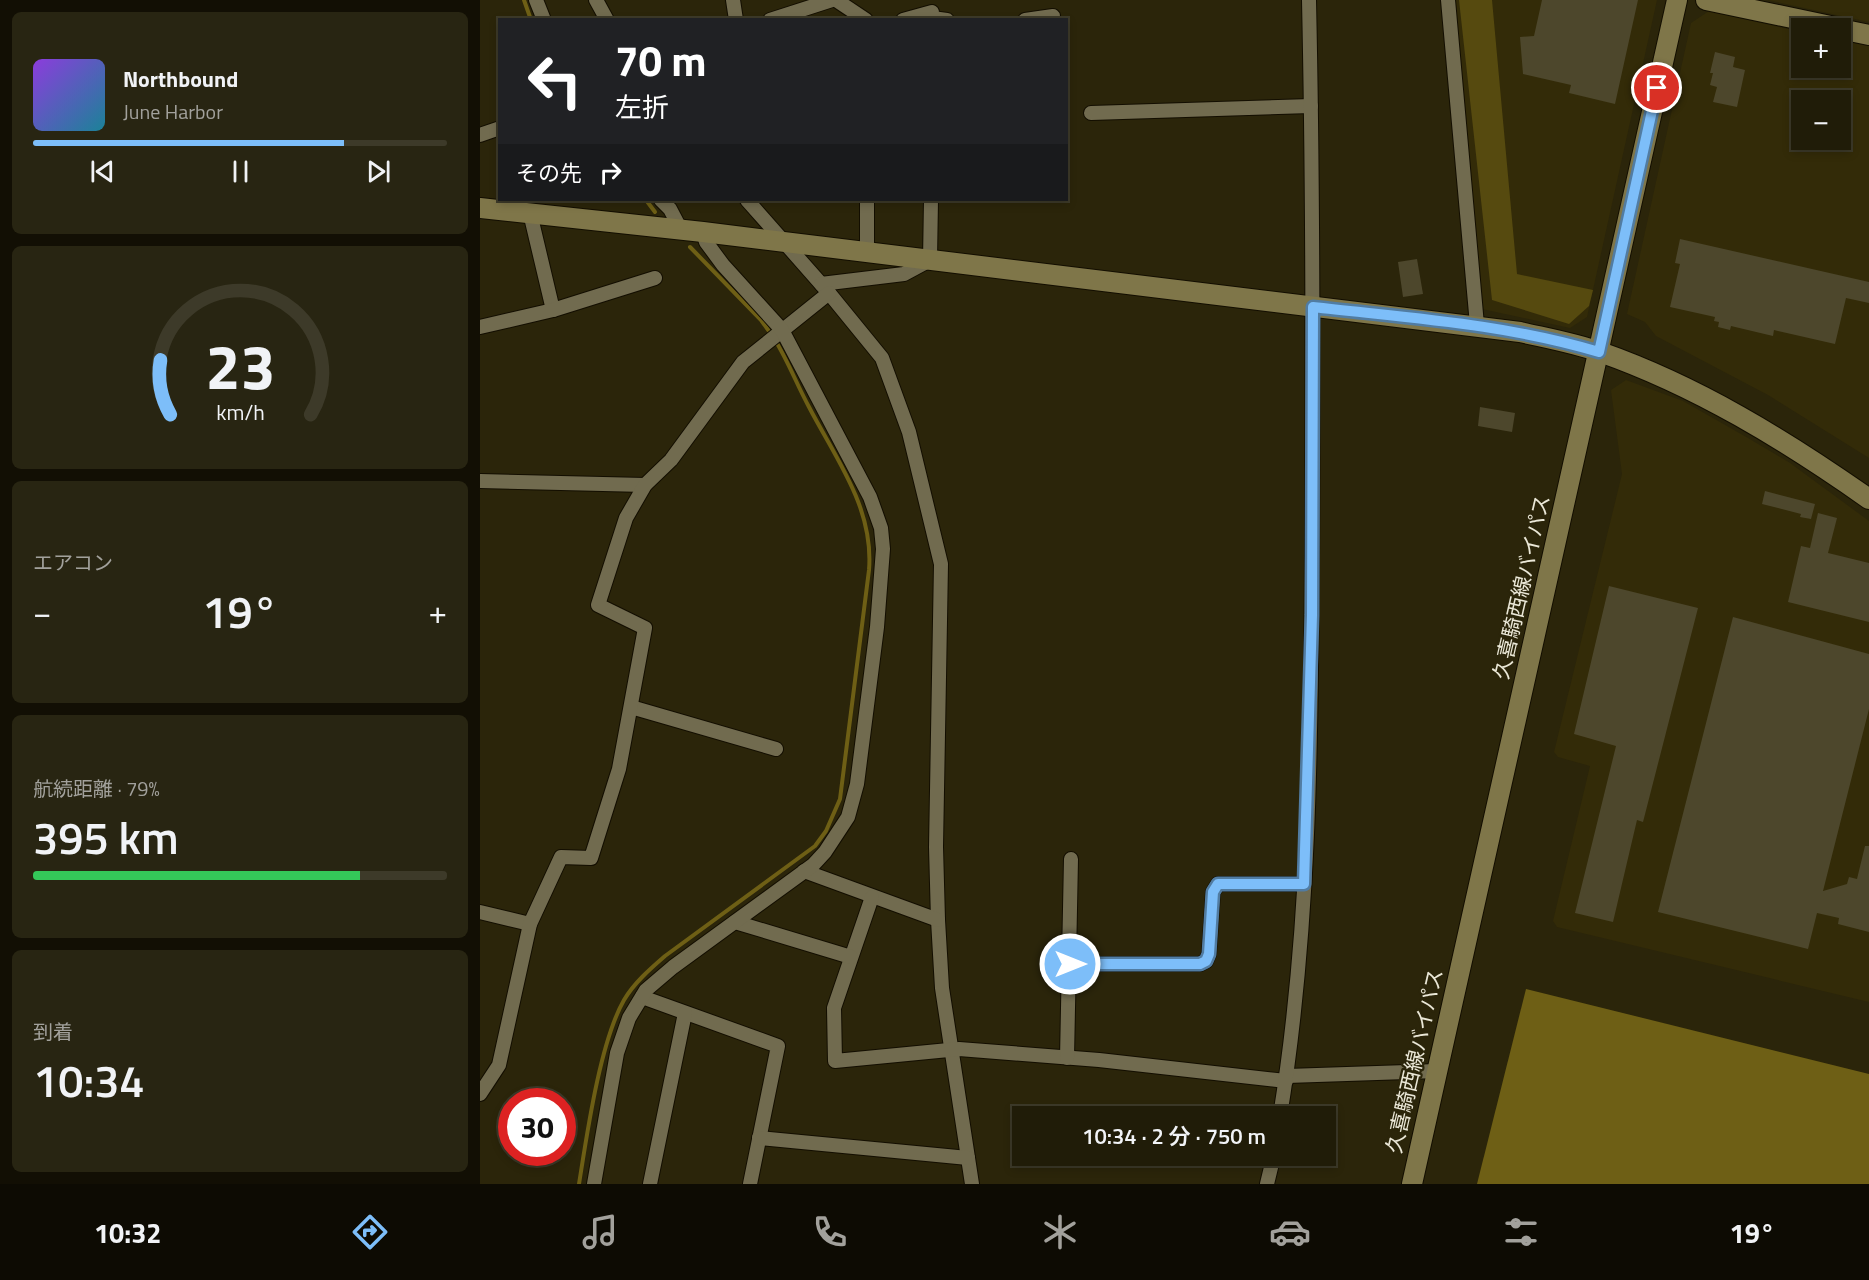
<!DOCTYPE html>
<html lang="ja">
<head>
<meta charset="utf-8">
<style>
  :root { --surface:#201c08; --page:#282512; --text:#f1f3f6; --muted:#a2a19c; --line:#3d3a29; --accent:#7dbef9 }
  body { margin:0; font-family:"Titillium Web","Noto Sans JP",sans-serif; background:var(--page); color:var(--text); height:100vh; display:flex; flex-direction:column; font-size:22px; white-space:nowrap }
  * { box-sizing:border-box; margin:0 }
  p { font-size:20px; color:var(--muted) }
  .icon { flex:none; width:33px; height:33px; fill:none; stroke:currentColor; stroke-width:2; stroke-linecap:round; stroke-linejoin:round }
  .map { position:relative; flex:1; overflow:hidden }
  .side { display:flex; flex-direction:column; gap:12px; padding:12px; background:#120f04; width:480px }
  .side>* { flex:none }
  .guide { position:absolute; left:18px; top:18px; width:570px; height:183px; border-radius:0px; box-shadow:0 3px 9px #0003,0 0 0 2px var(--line); background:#202124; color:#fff; overflow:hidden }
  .tools { position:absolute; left:1311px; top:18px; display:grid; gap:12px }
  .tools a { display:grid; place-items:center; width:60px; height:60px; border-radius:0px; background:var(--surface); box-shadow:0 3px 9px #0003,0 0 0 2px var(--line); font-size:30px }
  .speed { position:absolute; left:18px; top:1088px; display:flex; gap:12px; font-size:30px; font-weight:700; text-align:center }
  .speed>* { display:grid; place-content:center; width:78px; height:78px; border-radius:50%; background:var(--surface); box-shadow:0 3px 9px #0003,0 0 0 2px var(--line); line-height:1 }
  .speed .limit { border:9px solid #d22; background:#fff; color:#111 }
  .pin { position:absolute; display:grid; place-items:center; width:51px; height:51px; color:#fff; margin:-26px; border:3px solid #fff; border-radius:50%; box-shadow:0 2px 6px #0007 }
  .me { position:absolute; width:66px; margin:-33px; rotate:90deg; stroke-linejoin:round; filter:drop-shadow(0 0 4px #0008) }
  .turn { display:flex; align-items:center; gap:21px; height:126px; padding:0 18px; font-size:27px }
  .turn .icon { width:78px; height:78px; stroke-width:2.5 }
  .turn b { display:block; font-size:42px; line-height:51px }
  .then { display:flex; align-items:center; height:57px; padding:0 18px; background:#0003; gap:12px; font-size:22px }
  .big { font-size:45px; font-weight:600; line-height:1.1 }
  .side .widget { flex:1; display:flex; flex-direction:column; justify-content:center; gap:9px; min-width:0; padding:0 21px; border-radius:9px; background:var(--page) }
  .side .dial { align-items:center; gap:0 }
  .dial svg { height:156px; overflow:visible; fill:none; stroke:var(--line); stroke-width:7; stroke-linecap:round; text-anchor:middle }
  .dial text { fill:var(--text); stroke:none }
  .song { display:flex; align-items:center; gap:18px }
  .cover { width:72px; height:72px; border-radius:9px; background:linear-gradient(135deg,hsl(270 70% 55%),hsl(190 70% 35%)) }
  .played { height:6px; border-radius:3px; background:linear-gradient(90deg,var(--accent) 75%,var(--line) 75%) }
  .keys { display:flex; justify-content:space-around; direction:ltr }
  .heat { display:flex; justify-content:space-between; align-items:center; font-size:33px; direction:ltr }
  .charge { height:9px; border-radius:4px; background:linear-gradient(90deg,#34c759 79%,var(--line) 0) }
  .trip { position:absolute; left:532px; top:1106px; width:324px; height:60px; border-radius:0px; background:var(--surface); box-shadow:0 3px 9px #0003,0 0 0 2px var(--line); font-weight:600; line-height:60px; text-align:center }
  .tabs { display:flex; height:96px; justify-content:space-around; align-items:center; background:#0d0b03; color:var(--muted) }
  .tabs .icon { width:42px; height:42px }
  .tabs .selected { color:var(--accent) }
  .tabs b { font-size:27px; color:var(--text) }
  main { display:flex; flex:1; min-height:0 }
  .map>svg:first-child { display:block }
  .built { fill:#332b08; fill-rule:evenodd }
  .green { fill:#564a0f }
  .water { fill:#6e5f15 }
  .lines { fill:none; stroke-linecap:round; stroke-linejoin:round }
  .stream { stroke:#6e5f15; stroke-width:4 }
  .building { fill:#4d472c }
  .street-casing { stroke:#130e00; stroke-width:16 }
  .secondary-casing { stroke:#130e00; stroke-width:22 }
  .street { stroke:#716b4f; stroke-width:14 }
  .secondary { stroke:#7f7649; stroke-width:20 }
  .route-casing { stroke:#517ca2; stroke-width:15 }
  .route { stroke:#7dbef9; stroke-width:10 }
  .labels { text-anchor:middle; stroke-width:4.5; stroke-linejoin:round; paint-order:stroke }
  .street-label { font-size:21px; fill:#ebe8d8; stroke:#2b250a }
</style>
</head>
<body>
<main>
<section class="side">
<div class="widget">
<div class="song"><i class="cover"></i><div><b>Northbound</b><p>June Harbor</p></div></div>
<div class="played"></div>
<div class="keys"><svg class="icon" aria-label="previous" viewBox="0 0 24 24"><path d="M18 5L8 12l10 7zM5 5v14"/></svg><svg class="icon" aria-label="pause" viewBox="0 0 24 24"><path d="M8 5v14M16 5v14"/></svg><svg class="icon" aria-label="next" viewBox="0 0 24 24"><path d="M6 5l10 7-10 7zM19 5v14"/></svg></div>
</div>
<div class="widget dial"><svg viewBox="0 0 100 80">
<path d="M14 69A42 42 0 1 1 86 69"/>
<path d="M14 69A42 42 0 0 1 9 41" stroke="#7dbef9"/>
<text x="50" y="56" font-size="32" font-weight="700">23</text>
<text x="50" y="72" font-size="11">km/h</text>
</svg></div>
<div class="widget"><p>エアコン</p>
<div class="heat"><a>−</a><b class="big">19°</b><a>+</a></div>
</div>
<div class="widget"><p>航続距離 · 79%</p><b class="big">395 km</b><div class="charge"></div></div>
<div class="widget"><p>到着</p><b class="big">10:34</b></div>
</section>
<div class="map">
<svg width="1389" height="1184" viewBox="0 0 1389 1184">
  <rect width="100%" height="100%" fill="#2b250a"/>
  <g class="built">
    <path d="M973,0H1177L1107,317L1090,328L1002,309Z"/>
    <path d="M1288,0H1389V22Z"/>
    <path d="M1229,11L1321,32L1322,68H1360L1361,40L1389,46V458L1288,395L1176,336L1165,322L1147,314L1211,23ZM1322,100H1360V140H1322Z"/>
    <path d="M1146,380L1203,401L1268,438L1310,463L1389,521V1002L1077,927L1073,921L1110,766L1078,757L1074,752L1142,474L1131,390Z"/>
  </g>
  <path class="green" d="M979,0H1012L1037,274L1113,290L1109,306L1089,324L1012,300Z"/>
  <path class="water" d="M1046,989L1389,1074V1184H997Z"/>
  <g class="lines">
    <g class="stream">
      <path d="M44,0L51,20"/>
      <path d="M166,200L175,212"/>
      <path d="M210,247L281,320L291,334"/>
      <path d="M99,1184C107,1134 120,1042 144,1000C154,983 170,969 185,956L335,846L346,831L360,799L389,570C394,508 356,459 329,407C317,385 308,361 295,340"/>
    </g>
  </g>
  <g class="building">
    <path d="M1062,0H1158L1135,104L1089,93L1091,85L1043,74L1040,37L1054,36Z"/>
    <path d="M1235,52L1255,57L1253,67L1265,70L1257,107L1233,102L1237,87L1230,85L1233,73H1230Z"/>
    <path d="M1200,239L1389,282V303L1366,298L1355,344L1294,330L1293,336L1251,326L1250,330L1238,327L1239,322L1234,321L1235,317L1190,307L1200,264L1195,263Z"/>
    <path d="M937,259L943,294L923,297L918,262Z"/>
    <path d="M1000,407L1035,413L1032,432L998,426Z"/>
    <path d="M1285,491L1335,504L1331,519L1320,517L1321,514L1282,504Z"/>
    <path d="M1338,513L1357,518L1348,553L1389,563V622L1308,602L1321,546L1330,548Z"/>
    <path d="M1129,586L1218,608L1163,822L1157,820L1133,922L1095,913L1136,746L1094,734Z"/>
    <path d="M1253,617L1389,654V709L1343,891L1367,884L1369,877L1377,879L1385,846H1389V932L1358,924L1359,918L1337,913L1328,949L1178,912Z"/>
  </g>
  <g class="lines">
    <defs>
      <g id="street">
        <path d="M56,0L64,20"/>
        <path d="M116,0L127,20"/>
        <path d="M253,0L256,20"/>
        <path d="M356,0L386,20"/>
        <path d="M968,0L997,325"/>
        <path d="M452,18L467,20"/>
        <path d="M290,20L352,0"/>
        <path d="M423,20L452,12"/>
        <path d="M545,20L573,16"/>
        <path d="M611,113L831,106"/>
        <path d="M0,135L20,128"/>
        <path d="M181,200L190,209L201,230"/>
        <path d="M267,200L349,293L402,358L429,432L461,564L456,847L458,920L462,988L492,1184"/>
        <path d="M50,213L73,310"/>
        <path d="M387,253V200"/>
        <path d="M341,284L424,274L450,260L451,200"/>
        <path d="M0,327L73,310L175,278"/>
        <path d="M0,481L165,485"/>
        <path d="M151,707L296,749"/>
        <path d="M324,871L458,920"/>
        <path d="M392,897L354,1008L355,1061L479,1049L619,1060L806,1081"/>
        <path d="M0,912L50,924"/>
        <path d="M255,922L371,957"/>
        <path d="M590,964H720L726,961L729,954L733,892L738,884H824"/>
        <path d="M162,997L298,1046L270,1184"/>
        <path d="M587,1058L591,859"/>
        <path d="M807,1076L957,1071"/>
        <path d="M0,1094L19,1065L50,924L81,857L111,858L139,769L165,628L118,605L146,518L165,485L191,460L263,362L349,293"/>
        <path d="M800,1116C830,931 831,743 832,556C833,371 833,185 829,0"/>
        <path d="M279,1138L488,1158"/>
        <path d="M114,1184L137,1053L149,1018L166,990L193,967L333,865L345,852L368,817L377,784L397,627L403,549L401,528L390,497L302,330L243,265L226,242L223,232"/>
        <path d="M170,1184L205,1013"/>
        <path d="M787,1184L794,1155"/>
      </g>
      <g id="secondary">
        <path d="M1226,0L1360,28"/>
        <path d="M1360,29L1389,35"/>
        <path d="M0,208L223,232L1040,332C1066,338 1094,343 1120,352C1217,386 1305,440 1389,499"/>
        <path d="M932,1184L1197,0"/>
      </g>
    </defs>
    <use href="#street" class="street-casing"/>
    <use href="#secondary" class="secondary-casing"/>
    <use href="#street" class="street"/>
    <use href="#secondary" class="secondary"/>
  </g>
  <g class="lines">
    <defs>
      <path id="route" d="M590,964H720L726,961L729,954L733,892L738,884H824L832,615L833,307C929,318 1026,324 1119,352L1177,88"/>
    </defs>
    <use href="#route" class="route-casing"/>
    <use href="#route" class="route"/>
  </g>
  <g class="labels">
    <g class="street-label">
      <text transform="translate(1042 587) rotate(-77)" y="7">久喜騎西線バイパス</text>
      <text transform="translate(935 1061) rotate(-77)" y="7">久喜騎西線バイパス</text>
    </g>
  </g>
</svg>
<div class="tools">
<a>+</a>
<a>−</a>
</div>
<div class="speed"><div class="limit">30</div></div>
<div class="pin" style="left:1177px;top:88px;background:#d93025"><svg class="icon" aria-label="arrive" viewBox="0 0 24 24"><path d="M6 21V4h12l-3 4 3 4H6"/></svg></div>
<svg class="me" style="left:590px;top:964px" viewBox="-20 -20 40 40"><circle r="17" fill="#7dbef9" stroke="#fff" stroke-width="3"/><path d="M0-11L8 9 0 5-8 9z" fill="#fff"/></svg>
<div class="trip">10:34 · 2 分 · 750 m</div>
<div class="guide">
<div class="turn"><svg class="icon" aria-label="left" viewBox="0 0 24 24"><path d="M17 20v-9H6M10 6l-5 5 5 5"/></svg><div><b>70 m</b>左折</div></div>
<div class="then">その先<svg class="icon" aria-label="right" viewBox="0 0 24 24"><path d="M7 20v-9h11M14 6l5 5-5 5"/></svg></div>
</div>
</div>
</main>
<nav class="tabs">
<b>10:32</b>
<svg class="icon selected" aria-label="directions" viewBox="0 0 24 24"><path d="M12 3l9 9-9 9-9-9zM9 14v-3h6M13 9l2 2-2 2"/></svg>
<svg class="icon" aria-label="music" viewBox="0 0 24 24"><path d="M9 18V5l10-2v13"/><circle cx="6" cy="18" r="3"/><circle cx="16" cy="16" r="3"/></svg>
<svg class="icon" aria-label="phone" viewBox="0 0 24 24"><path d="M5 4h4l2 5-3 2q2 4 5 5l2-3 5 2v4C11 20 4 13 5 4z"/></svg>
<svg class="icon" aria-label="climate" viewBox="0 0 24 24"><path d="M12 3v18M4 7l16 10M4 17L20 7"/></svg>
<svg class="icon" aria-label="car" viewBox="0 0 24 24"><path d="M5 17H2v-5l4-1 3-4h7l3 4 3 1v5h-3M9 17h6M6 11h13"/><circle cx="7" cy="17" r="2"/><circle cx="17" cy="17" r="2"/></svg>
<svg class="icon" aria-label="filters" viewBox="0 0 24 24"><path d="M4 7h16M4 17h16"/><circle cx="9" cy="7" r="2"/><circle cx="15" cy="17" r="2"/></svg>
<b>19°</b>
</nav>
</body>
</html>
